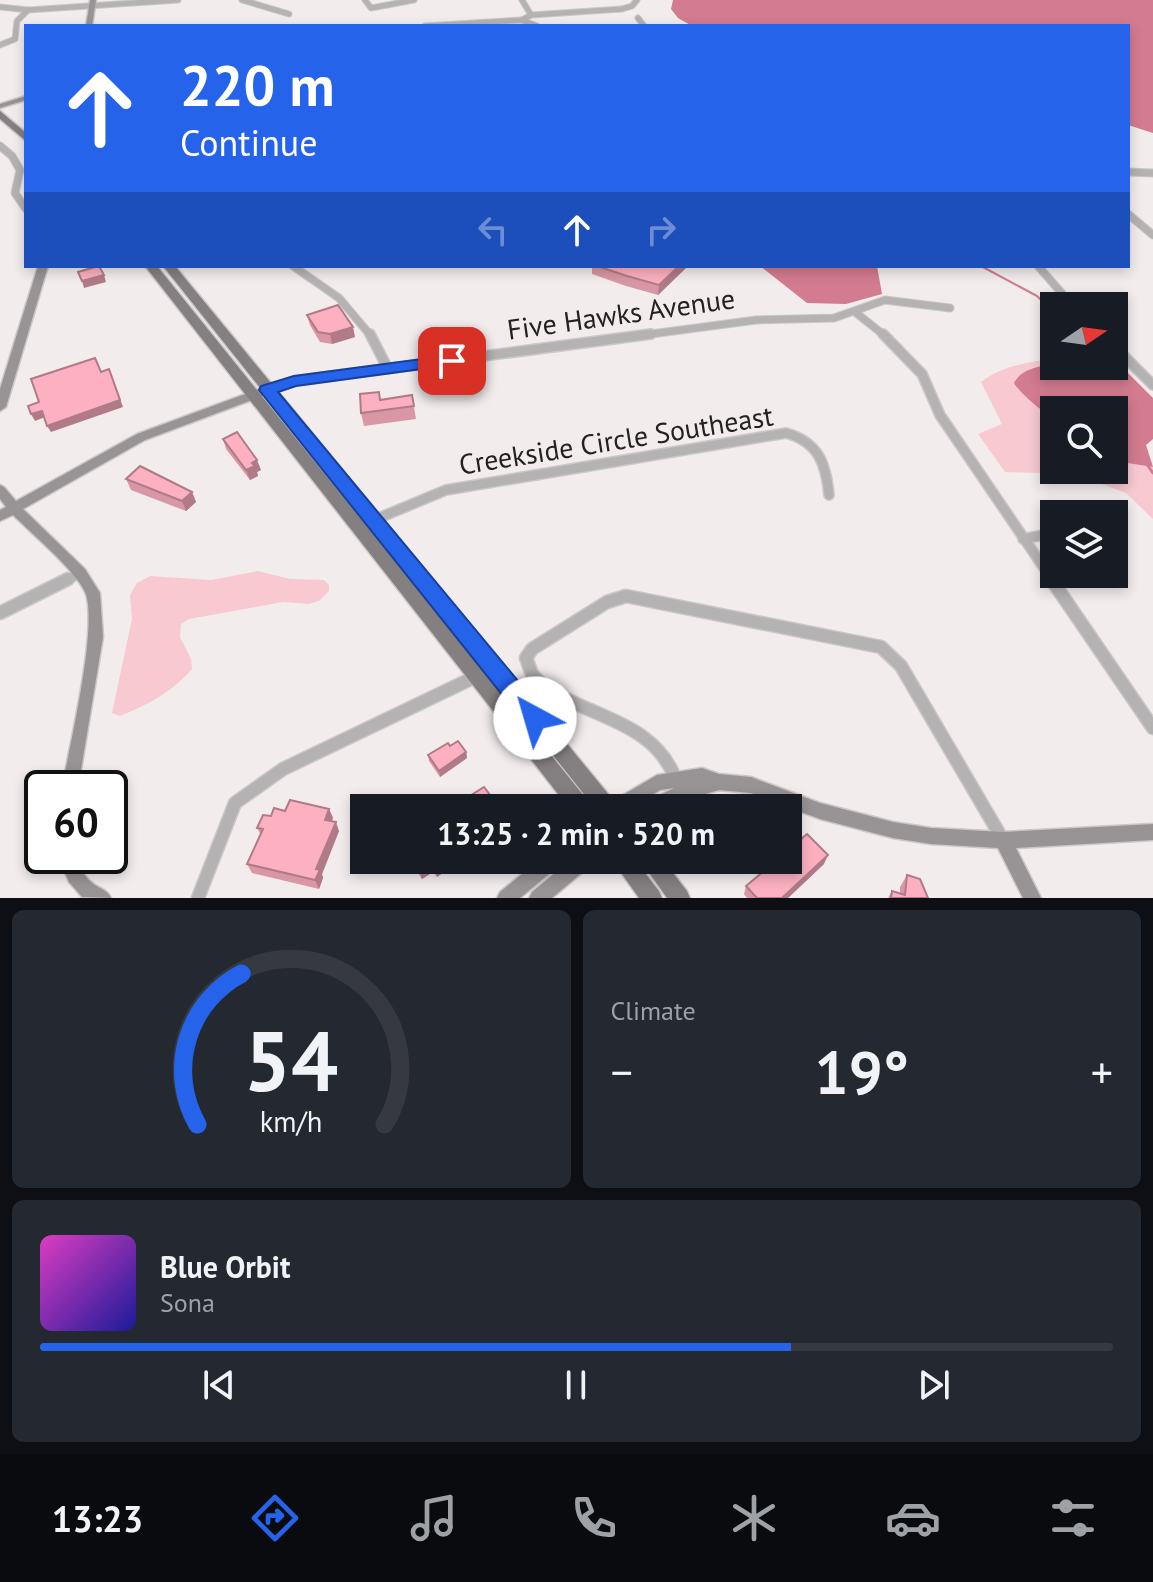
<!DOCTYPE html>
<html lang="en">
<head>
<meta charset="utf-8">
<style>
  :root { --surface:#171b24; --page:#242831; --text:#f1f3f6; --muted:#9ea1a6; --line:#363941; --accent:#2563eb }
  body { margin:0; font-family:"PT Sans",sans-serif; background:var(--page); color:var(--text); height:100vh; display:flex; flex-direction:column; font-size:30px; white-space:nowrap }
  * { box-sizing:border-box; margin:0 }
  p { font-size:26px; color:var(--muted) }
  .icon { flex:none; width:44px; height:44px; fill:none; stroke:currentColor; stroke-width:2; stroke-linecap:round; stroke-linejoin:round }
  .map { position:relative; height:898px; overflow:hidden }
  .drawer { display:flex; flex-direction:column; gap:12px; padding:12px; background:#0d0f14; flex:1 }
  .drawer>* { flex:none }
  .guide { position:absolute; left:24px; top:24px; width:1106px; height:244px; border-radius:0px; box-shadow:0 4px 12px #0003; background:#2563eb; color:#fff; overflow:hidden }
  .needle { width:52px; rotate:77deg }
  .fabs { position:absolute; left:1040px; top:292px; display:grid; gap:16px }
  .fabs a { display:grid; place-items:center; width:88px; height:88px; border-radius:0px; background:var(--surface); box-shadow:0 4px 12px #0003; font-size:40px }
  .speed { position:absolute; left:24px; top:770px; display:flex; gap:16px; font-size:40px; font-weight:700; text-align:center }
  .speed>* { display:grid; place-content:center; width:104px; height:104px; border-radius:50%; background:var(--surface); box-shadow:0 4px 12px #0003; line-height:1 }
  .speed .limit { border:4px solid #111; border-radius:12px; background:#fff; color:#111 }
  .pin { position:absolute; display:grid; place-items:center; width:68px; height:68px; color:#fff; margin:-34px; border-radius:16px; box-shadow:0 4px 12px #0006 }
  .me { position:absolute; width:88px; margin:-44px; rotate:321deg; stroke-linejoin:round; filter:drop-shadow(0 0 6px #0008) }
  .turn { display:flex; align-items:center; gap:28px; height:168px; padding:0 24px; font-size:36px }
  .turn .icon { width:104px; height:104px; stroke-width:2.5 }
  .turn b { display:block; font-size:56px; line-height:68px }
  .lanes { display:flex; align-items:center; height:76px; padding:0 24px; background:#0003; justify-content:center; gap:40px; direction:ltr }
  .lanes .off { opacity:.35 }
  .big { font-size:60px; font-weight:600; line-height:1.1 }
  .drawer .tile { flex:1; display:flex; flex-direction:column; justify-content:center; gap:12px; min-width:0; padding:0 28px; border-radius:12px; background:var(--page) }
  .drawer .dial { align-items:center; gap:0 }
  .dial svg { height:208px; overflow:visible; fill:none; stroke:var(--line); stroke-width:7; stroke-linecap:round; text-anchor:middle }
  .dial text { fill:var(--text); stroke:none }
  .song { display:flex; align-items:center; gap:24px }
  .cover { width:96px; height:96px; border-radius:12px; background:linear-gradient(135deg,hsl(310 70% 55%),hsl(240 70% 35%)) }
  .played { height:8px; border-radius:4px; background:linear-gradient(90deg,var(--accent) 70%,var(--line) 70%) }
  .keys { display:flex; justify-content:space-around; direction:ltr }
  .heat { display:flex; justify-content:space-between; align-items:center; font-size:44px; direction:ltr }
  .drawer .tiles { flex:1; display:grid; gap:12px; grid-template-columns:1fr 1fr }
  .tile:last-child { grid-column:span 2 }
  .trip { position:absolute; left:350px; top:794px; width:452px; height:80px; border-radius:0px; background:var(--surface); box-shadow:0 4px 12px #0003; font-weight:600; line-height:80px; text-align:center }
  .tabs { display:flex; height:128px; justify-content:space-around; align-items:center; background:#090b0e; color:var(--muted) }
  .tabs .icon { width:56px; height:56px }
  .tabs .selected { color:var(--accent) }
  .tabs b { font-size:36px; color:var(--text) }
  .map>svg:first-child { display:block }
  .green { fill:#f8c9d1 }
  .water { fill:#d37b8f }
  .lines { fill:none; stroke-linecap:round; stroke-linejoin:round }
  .stream-far1 { stroke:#d37b8f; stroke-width:2 }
  .stream { stroke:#d37b8f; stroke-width:3 }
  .street-far3-casing { stroke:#cdc7c8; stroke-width:7 }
  .street-far2-casing { stroke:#cdc7c8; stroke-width:9 }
  .street-far1-casing { stroke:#cdc7c8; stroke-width:12 }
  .street-casing { stroke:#cdc7c8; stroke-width:15 }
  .secondary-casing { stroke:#cdc7c8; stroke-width:3 }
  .primary-casing { stroke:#cdc7c8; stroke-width:3 }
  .street-far3 { stroke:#b4b2b2; stroke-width:5 }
  .street-far2 { stroke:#b4b2b2; stroke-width:7 }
  .street-far1 { stroke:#b4b2b2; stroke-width:9 }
  .street { stroke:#b4b2b2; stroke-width:12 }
  .secondary { fill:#989495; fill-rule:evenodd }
  .primary { fill:#847f80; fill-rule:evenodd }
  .wall { fill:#d997a5 }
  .shaded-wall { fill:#b07b86 }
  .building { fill:#fcb0c0; stroke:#b07b86; stroke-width:2 }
  .route { fill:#2563eb; stroke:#184099; stroke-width:2 }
  .labels { text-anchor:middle; stroke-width:6; stroke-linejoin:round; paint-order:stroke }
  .street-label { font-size:28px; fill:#232122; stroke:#f2eced }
</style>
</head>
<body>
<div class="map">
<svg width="1153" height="898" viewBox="0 0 1153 898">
  <rect width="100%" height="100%" fill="#f2eced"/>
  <g class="green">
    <path d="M1054,358V363L1031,368L1017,388L1049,415L1043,428L1054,426V470H1114V461L1153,467V519L1126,493L1074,474L1005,472L978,434L1002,424L981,382C1002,365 1028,363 1054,358Z"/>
    <path d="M258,571L290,579L324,580L329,585V591L319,601L308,604L283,602L189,619L181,624L180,637L191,659L192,669C174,690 146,707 119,716L112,713L132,619L130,595L137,583L150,576L211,580Z"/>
  </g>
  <g class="water">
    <path d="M673,0H1153V133L1128,125V26H692L678,18L671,9Z"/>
    <path d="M760,266H877L882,294L846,304L807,303Z"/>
    <path d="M1114,359L1153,398V439L1146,445L1153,467L1114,461V410H1054V426L1042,429L1049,415C1041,411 1018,391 1014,383C1022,368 1039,367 1054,363V366H1114Z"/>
  </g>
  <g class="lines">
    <path class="stream-far1" d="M981,266L1037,296L1054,313"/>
    <path class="stream" d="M1146,463L1153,473"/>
    <defs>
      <g id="street-far3">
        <path d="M242,0L289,14"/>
        <path d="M365,0L371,8L414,0"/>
        <path d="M522,0L531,15L522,20L537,26"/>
        <path d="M0,7L28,10L17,21L15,39L0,45"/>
        <path d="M28,10L178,0"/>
        <path d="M531,15L622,9L632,6L637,0"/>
        <path d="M638,18L644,26"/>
        <path d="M425,26L522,20"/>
      </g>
      <g id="street-far2">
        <path d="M0,146L12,156L20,170L15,193L26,209"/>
        <path d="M1128,172L1153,173"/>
        <path d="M1128,214L1153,235"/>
        <path d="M293,266L339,298L371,336"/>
        <path d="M1038,266L1073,306"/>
        <path d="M855,312L885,336"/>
        <path d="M636,336L756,320L834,318L885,300L950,308"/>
      </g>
      <g id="street-far1">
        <path d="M370,334L388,369"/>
        <path d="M883,334L922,374L940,415L1053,581"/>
        <path d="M1114,346L1153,385"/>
        <path d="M267,390L294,381L651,334"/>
        <path d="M374,520L446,490L786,433C818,442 826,463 829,495"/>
        <path d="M1023,539L1054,533"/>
        <path d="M64,581L80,573"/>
      </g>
      <g id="street">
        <path d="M1051,579L1153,728"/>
        <path d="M0,613L68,579"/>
        <path d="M675,778C654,722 590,717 544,687L532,674L526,658L532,649L607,602L626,596L881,647L901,666L1003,840"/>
        <path d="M198,898L235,803L283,769L477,676"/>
      </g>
      <g id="secondary">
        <path d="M90,0H96L92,26H86Z"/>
        <path d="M26,96V100L0,108V104Z"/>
        <path d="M38,266H48L6,407L0,411V389Z"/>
        <path d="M267,386L271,387L273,390L271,393L145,440L23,509L85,569L100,593L103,637L78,788H62C69,748 99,624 85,592C75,570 31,533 13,515L0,521V510L6,507L0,499V485L4,487L16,501L137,434Z"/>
        <path d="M702,768L719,774L751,777L820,803L893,822L931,828L1003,832L1153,824V840L1016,848L1041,898H1023L998,848L931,844L893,838L820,819L751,793L719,790L684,800L669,808H644L646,802L674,788L660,790L632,808H609L611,802L657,775Z"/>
        <path d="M58,856H76C79,868 85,878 95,885C103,890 107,890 111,898L82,897L69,882Z"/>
        <path d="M539,860H562L559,866L520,898H497L500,892Z"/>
        <path d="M570,860H593L590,866L552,898H529L532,892Z"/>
      </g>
      <g id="primary">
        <path d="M0,111L26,133V141L0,119Z"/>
        <path d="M145,266H157L588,801L591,808H569Z"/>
        <path d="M163,266H175L614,801L617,808H595Z"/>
        <path d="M612,860H635L659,891L662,898H639Z"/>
        <path d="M640,860H663L687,891L690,898H667Z"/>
      </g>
    </defs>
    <use href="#street-far3" class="street-far3-casing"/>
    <use href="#street-far2" class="street-far2-casing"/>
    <use href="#street-far1" class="street-far1-casing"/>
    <use href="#street" class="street-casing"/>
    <use href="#secondary" class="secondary-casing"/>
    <use href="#primary" class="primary-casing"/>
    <use href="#street-far3" class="street-far3"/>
    <use href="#street-far2" class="street-far2"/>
    <use href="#street-far1" class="street-far1"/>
    <use href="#street" class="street"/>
    <use href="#secondary" class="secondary"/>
    <use href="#primary" class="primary"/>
  </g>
  <g class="wall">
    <path d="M592,266H688L658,295L626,286L592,274Z"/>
    <path d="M307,315L355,337L332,344L320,342L310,325Z"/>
    <path d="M412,395L416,419L364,426L361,413L381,399Z"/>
    <path d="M223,439L261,470L257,472L258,476L250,480L226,449Z"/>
    <path d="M126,479L192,492L196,502L186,511L131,490Z"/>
    <path d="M450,746L466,752L467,758L440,777L429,761L428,755Z"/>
    <path d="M329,809L333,818L331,822L339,831L322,874L323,878L319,889L252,873L247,864L261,835L257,828L271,816L285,811Z"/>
    <path d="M409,860H461L437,877L433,872L422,879Z"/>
    <path d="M824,864L788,898H747L744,894L746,886Z"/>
    <path d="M907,875L928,898H888L892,891L900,893V887Z"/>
  </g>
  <g class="shaded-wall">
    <path d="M679,266H688L658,295L659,285Z"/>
    <path d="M104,275L106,282L84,288L82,281Z"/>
    <path d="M353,327L355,337L332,344L330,334Z"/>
    <path d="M109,369L123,407L51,432L47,426Z"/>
    <path d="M42,411L45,417L35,421L31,414Z"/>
    <path d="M257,460L261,470L257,472L258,476L250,480L246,470L252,463Z"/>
    <path d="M192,492L196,502L186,511L182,501Z"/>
    <path d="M466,752L467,758L440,777L439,771Z"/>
    <path d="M329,809L333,818L328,829L325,820Z"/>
    <path d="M336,822L339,831L322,874L323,878L319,889L315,880L316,869Z"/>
    <path d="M828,855L824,864L788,898H782Z"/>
    <path d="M447,860H461L437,877L435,869Z"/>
    <path d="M431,863L433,872L422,879L420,871Z"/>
  </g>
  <g class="building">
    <path d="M99,266L104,275L82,281L78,272Z"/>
    <path d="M597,266H679L659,285L627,276Z"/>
    <path d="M338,305L353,327L330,334L318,332L307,315Z"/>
    <path d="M95,358L101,372L109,369L120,400L47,426L42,411L31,414L28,406L39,402L31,379Z"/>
    <path d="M379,392L380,400L412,395L414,406L361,413L360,394Z"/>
    <path d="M237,432L257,460L252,463L255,466L246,470L223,439Z"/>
    <path d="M140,466L192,492L182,501L126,479Z"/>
    <path d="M458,741L466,752L439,771L428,755L448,743L450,746Z"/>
    <path d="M484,787L500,808H464L460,802Z"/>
    <path d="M290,800L329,809L325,820L336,822L316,869L320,870L315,880L247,864L263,829L257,828L263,815L271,816L274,808L285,811Z"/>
    <path d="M807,834L828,855L782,898H757L746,886L777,860H788V850Z"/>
    <path d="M413,860H447L435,869L431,863L420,871Z"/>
    <path d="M907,875L920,879L928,898H891L892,891L905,895Z"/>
  </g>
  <path class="route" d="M452,355L460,361L458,364L296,386L278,392L543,711L547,718L543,726L535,729L527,726L259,390L261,386L294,376Z"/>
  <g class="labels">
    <g class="street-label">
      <text transform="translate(621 314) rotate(-8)" y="10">Five Hawks Avenue</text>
      <text transform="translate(616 440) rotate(-9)" y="10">Creekside Circle Southeast</text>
    </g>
  </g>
</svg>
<div class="fabs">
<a><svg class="needle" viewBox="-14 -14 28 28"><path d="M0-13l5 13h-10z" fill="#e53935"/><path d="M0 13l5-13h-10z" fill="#9ea1a6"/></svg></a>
<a><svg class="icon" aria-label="search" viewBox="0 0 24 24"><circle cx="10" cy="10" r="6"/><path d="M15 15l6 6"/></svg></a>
<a><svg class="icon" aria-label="layers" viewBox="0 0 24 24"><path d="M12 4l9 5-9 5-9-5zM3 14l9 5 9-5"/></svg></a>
</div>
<div class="speed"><div class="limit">60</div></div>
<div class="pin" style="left:452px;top:361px;background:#d93025"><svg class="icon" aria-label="arrive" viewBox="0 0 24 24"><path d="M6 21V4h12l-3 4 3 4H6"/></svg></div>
<svg class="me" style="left:535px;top:718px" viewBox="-20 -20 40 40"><circle r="19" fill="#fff"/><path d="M0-13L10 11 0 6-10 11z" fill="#2563eb"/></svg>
<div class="trip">13:25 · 2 min · 520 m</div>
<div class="guide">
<div class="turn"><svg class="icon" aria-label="ahead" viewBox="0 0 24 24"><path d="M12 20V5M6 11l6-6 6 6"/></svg><div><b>220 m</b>Continue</div></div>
<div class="lanes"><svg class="icon off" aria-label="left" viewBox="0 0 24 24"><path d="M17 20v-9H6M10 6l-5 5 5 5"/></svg><svg class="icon" aria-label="ahead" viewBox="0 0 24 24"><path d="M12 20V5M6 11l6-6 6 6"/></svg><svg class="icon off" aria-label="right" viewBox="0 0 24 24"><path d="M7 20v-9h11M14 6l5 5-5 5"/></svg></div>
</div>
</div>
<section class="drawer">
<div class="tiles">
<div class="tile dial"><svg viewBox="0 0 100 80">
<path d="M14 69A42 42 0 1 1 86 69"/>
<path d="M14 69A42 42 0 0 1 31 11" stroke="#2563eb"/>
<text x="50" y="56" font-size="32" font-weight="700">54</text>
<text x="50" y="72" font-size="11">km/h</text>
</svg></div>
<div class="tile"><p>Climate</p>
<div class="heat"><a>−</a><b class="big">19°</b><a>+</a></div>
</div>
<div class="tile">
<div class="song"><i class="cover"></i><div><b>Blue Orbit</b><p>Sona</p></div></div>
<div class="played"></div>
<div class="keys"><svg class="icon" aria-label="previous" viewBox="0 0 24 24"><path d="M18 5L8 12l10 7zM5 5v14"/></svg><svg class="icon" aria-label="pause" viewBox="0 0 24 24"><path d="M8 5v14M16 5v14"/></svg><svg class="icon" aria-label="next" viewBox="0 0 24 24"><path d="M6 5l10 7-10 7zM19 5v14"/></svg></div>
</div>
</div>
</section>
<nav class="tabs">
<b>13:23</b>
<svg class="icon selected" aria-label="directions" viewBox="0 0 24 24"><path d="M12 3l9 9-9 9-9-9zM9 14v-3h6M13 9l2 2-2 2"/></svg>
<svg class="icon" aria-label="music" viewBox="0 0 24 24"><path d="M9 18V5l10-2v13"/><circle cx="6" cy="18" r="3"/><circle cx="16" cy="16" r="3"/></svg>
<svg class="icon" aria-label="phone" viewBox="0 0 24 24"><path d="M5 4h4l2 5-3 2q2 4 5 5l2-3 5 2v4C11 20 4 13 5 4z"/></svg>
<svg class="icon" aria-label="climate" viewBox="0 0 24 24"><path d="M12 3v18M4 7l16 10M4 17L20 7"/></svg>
<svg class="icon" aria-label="car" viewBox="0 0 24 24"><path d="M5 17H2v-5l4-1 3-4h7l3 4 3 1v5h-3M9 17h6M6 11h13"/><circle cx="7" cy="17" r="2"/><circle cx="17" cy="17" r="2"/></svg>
<svg class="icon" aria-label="filters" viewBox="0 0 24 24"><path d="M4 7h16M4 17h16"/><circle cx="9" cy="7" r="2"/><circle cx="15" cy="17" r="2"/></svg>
</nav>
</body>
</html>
